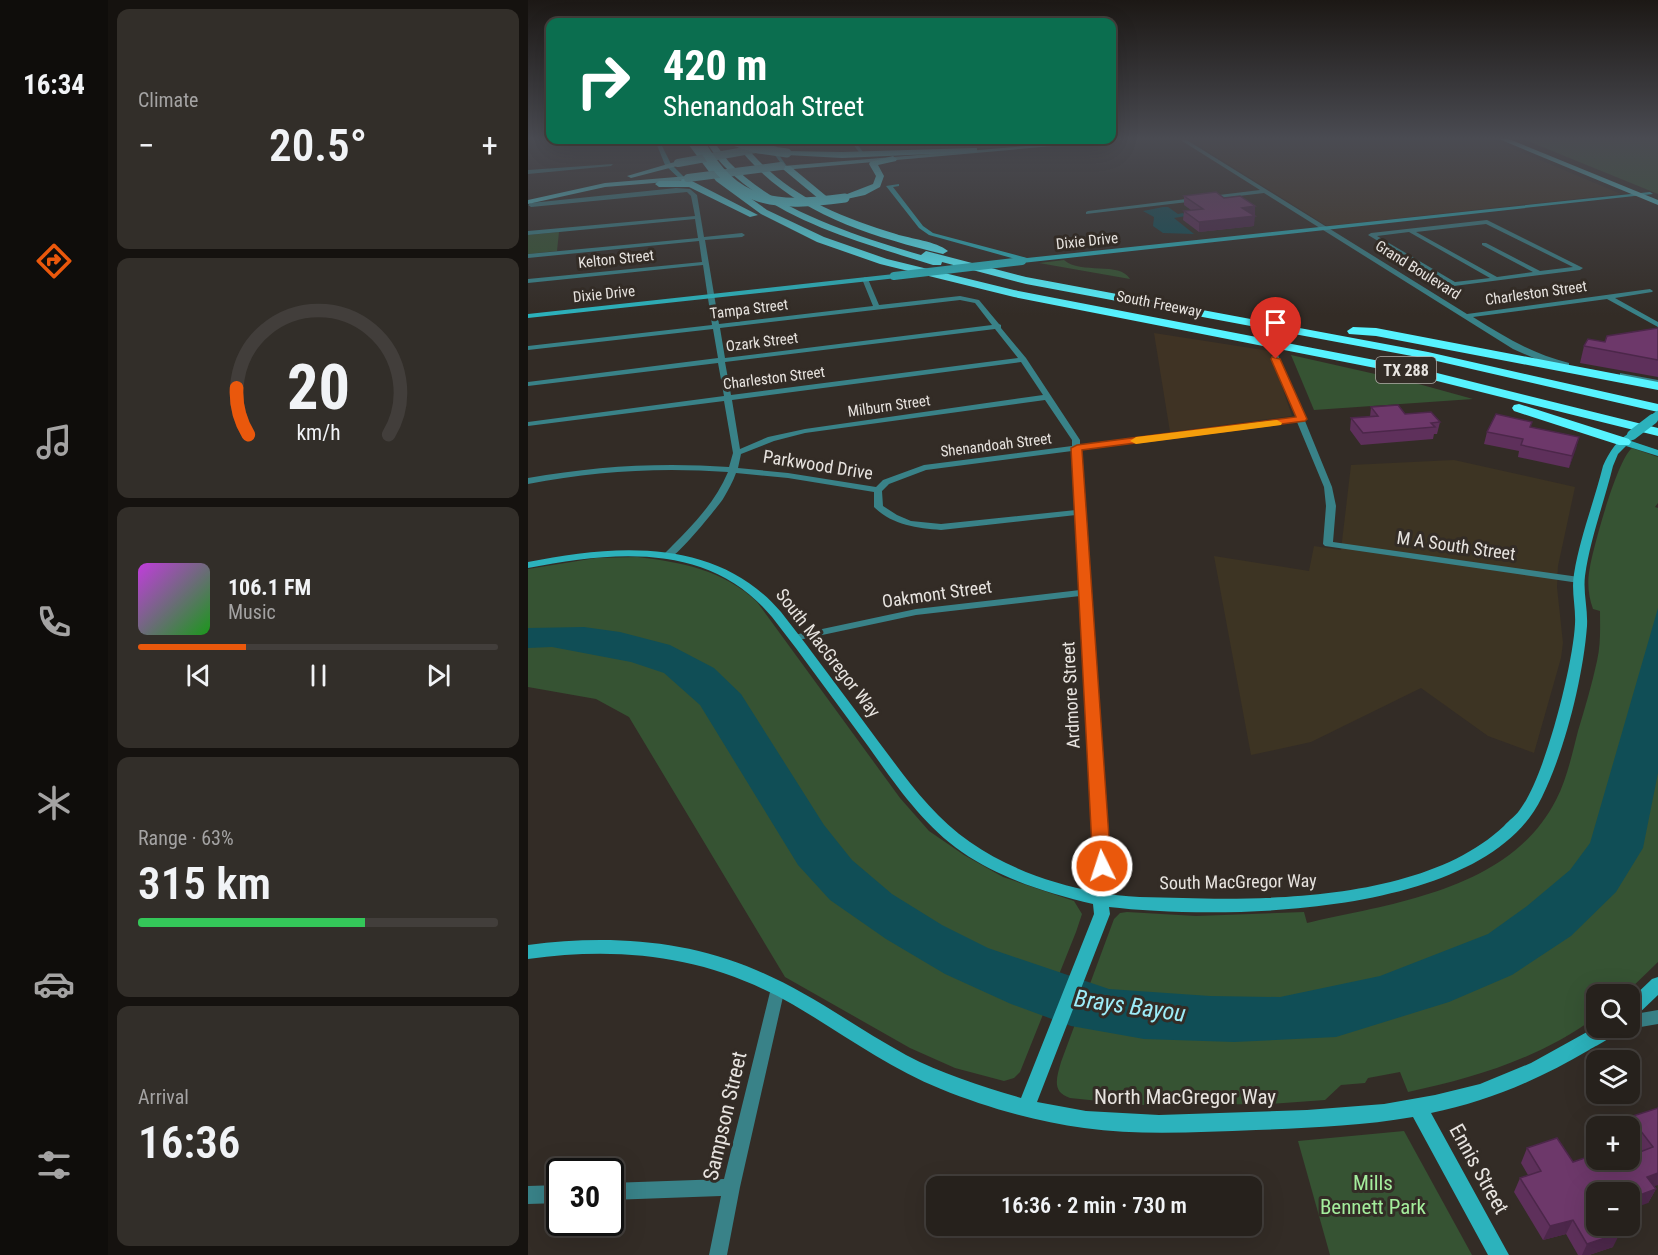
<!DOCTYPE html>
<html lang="en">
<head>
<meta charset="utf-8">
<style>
  :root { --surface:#26211c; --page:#322e29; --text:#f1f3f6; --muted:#a4a3a3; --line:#423e3b; --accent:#ea580c }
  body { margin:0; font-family:"Roboto Condensed",sans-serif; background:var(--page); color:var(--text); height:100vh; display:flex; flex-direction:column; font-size:22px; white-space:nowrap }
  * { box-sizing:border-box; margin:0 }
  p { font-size:20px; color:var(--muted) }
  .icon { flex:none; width:33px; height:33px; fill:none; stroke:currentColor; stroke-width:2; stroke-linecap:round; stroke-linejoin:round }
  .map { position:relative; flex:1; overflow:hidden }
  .sheet { display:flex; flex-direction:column; gap:9px; padding:9px; background:#15120f; width:420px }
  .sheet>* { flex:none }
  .guide { position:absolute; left:18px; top:18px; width:570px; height:126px; border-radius:12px; box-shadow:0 6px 24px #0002,0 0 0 2px var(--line); background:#0b6e4f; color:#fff; overflow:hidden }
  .controls { position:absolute; left:1058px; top:984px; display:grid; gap:12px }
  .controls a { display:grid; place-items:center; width:54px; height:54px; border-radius:12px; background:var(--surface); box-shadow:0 6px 24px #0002,0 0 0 2px var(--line); font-size:30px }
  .speed { position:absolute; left:18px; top:1158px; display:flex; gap:12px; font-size:30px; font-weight:700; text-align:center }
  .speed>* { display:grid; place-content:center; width:78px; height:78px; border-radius:50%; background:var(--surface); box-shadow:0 6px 24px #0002,0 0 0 2px var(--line); line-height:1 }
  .speed .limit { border:3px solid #111; border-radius:9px; background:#fff; color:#111 }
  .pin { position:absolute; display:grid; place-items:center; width:51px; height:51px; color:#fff; margin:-62px -26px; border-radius:50% 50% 50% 0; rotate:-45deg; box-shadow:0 0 6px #0007 }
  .pin .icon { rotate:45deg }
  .me { position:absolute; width:66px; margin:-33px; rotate:356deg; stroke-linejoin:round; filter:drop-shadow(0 0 4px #0008) }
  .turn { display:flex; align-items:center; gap:21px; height:126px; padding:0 18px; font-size:27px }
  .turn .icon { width:78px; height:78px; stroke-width:2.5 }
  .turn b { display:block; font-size:42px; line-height:51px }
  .big { font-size:45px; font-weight:600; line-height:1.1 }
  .sheet .card { flex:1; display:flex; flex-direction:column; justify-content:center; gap:9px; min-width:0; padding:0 21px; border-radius:12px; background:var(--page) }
  .sheet .dial { align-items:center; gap:0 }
  .dial svg { height:156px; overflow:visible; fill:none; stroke:var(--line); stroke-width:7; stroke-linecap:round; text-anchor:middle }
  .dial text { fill:var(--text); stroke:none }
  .song { display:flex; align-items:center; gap:18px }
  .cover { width:72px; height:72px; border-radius:9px; background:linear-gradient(135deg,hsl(290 70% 55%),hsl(120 70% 35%)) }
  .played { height:6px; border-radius:3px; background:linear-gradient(90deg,var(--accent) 30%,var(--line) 30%) }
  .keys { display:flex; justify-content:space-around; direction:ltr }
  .heat { display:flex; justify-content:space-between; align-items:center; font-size:33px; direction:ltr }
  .charge { height:9px; border-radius:4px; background:linear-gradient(90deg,#34c759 63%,var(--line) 0) }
  .trip { position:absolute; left:398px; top:1176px; width:336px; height:60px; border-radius:12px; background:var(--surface); box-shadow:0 6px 24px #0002,0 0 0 2px var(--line); font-weight:600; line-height:60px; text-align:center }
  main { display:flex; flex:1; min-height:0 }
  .dock { display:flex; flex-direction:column; width:108px; justify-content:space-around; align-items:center; background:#0f0d0b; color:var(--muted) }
  .dock .icon { width:42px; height:42px }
  .dock .on { color:var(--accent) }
  .dock b { font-size:27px; color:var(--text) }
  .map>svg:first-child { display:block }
  .built { fill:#3e3328 }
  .education { fill:#3f3324 }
  .medical { fill:#3d3423 }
  .green { fill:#365333 }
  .water { fill:#104e56 }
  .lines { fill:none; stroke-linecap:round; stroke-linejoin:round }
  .street { fill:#398288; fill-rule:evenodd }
  .secondary { fill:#2cb2bc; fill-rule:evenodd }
  .primary { fill:#56d2dc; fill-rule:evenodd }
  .highway { fill:#57f3ff; fill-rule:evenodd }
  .secondary-bridge-far2 { stroke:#2cb2bc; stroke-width:6 }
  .secondary-bridge-far1 { stroke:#2cb2bc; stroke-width:8 }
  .secondary-bridge { stroke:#2cb2bc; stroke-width:10 }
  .primary-bridge { stroke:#56d2dc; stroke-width:8 }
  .highway-bridge { stroke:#57f3ff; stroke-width:9 }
  .wall { fill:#5e305b }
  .shaded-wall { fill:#4c274a }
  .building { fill:#6d386a; stroke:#4c274a; stroke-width:1.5 }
  .route { fill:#ea580c; stroke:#983908; stroke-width:1.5 }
  .slow { fill:#f59e0b }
  .labels { text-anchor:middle; stroke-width:6; stroke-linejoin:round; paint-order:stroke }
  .far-street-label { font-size:15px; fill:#e7e3df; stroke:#332c26 }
  .shield { fill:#332c26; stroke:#b1aca8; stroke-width:1.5 }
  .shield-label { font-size:16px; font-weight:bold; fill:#e7e3df }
  .street-label { font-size:18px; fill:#e7e3df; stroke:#332c26 }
  .near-street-label { font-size:21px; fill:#e7e3df; stroke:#332c26 }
  .near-park-label { font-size:21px; fill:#a4ed9c; stroke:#332c26 }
  .near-water-label { font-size:24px; font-style:italic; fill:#9decf8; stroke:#332c26 }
</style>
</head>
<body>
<main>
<nav class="dock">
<b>16:34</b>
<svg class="icon on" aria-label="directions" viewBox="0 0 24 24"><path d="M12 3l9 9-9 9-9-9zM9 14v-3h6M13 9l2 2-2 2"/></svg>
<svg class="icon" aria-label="music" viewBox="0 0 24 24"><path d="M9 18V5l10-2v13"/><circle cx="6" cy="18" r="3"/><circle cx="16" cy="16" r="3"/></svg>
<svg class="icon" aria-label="phone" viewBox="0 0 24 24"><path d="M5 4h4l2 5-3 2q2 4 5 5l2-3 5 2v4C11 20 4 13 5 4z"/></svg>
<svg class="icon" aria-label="climate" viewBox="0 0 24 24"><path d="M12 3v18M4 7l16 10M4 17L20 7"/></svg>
<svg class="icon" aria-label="car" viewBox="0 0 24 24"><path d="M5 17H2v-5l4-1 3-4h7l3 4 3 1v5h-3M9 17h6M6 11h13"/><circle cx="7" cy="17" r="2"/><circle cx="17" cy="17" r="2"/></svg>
<svg class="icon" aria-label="filters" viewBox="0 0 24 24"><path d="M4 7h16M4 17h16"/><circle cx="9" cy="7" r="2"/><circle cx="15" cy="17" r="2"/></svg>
</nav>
<section class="sheet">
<div class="card"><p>Climate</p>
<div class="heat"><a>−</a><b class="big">20.5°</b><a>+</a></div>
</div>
<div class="card dial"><svg viewBox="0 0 100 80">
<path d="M14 69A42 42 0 1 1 86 69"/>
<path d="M14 69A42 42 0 0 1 8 45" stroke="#ea580c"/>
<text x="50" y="56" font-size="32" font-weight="700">20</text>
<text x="50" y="72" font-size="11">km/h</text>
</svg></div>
<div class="card">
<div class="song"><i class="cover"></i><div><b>106.1 FM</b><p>Music</p></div></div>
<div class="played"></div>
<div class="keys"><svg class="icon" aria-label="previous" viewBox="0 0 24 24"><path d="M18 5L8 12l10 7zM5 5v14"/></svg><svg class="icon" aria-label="pause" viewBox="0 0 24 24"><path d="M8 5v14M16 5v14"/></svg><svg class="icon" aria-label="next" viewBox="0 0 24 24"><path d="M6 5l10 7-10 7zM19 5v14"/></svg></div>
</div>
<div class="card"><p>Range · 63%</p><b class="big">315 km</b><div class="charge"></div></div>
<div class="card"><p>Arrival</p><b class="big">16:36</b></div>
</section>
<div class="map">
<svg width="1130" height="1255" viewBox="0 0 1130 1255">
  <rect width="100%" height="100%" fill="#332c26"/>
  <g class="built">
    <path d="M280,140H316L320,144L262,150L261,147L265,144Z"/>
    <path d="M333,140H555L347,156Z"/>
  </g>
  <g class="education">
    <path d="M660,139H962L1093,194L799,226Z"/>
    <path d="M626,333L742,351L764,416L642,432Z"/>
  </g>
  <path class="medical" d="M926,460L1047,487L1030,566L1029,587L1035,643L1033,658L1006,753L960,736L893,688L783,742L723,755L686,556L781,571L786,546L813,550L823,465Z"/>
  <g class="green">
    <path d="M995,139H1130V194Z"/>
    <path d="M31,232L29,251L0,254V235Z"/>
    <path d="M536,260C553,275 592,261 602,279L511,263Z"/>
    <path d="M763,355L887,383L945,399L786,410Z"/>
    <path d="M1104,448L1130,457V503L1127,507L1130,508V962L1097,994H1068V1017C1012,1058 947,1078 880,1092L872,1072L840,1078L837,1083L813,1085L797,1100L742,1104L610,1105L542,1098C523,1092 529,1077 533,1062L586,919L592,913L599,912L668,916L776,912L779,923C866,903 982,890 1028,800C1039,779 1044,754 1050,731C1057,708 1064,684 1069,661C1073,644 1072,627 1072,611L1065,609C1060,595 1059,581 1062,567C1066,545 1089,460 1104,448Z"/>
    <path d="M109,557C153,562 196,570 229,602L372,798L401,831L436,855L475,877L546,901L554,914L548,932L492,1072L486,1078L476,1081L427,1068L382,1048L257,977L101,717L68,699L0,687V569L68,558Z"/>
    <path d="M876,1131L944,1255H802L770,1141Z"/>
  </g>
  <g class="water">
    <path d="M635,207H640L650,214L655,213L658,216L646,218L666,234L635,233L625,226L626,217L615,211Z"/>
    <path d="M1130,608V773L1115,848L1088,892L1043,936L984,975L921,1002L808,1037L706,1042L616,1039L543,1026L483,1004L417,974L358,939L302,900L270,865L172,705L136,673L103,662L24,647L0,648V628L56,627L92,632L142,645L186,668L213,694L296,825L324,860L364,894L414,925L460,948L581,989L682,996L752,997L852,976L960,934L999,906L1042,870L1062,843Z"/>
  </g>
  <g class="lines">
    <g class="street">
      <path d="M651,139H657L939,314L1122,289L1125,291L1124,292L1087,298L1130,322V327L1079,299L945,317C977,337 1004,354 1041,363V367H1038L1015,362L985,349L736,193L558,214V212L560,211L732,190Z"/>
      <path d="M85,164L83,166L0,174V170Z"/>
      <path d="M148,188L162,189L169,195L176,237L214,233L217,235L214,237L177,240L191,324L345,306L334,279L337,277L340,279L351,305L432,296L451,300L471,324L473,325V328L498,358L552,440V445L768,417L743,357L750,355L775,417L778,419L777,421L804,487L808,506L805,542L1051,577L1056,580L1051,583L797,546L795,544L798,506L796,487L769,422L553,450L557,510L559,512L557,514L581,866L580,899L578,903L573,904L568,903L566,899L567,866L552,596L388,615L266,641L261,638L266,635L388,609L552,590L548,515L413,530C389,528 364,525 346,507V492L260,478L208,473C205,482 200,490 195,499C188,509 150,556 140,559C139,559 137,558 136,558L134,556L136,554C161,529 186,505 200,472C132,467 66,471 0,484V478C67,466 133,462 201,467L205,453L196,401L0,426V422L196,396L190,363L0,386V382L190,358L185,329L0,350V346L184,325L175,265L0,283V279L174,262L171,241L0,258V254L170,238L167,219L0,235V231L167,216L163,196L159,192L3,207L0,205L3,203ZM432,300L447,303L464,325L197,358L192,328ZM467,329L490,358L203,395L197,362ZM493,362L515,395L277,429L240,437L212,449L204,400ZM517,400L544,440V446L396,465L355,480L348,487L260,473L210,468L213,454L246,441L277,433ZM544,451L548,510L413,524L383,521L369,515L355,506L354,491L361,484L398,470Z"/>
      <path d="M959,220L1055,268L1052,270L926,286L840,235L843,233ZM958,224L1045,267L1012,271L958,243H954V245L1005,272L969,277L888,232ZM881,232L962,278L927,282L849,236Z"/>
      <path d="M1092,373L1130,380V384L1092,377Z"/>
      <path d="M250,982L255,984L257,988L212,1187L199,1255H181L193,1196L82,1200V1183L196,1179L243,988L245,984Z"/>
      <path d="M1130,1010V1024L1101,1029L1098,1028H1101V1015Z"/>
      <path d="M32,1185V1203L0,1204V1186Z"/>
    </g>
    <g class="secondary">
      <path d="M127,140H131L143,164L159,180V182H155L137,165Z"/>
      <path d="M236,140H240L261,169H257Z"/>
      <path d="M322,140H326L335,152H331Z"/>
      <path d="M371,184V186L365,187L395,226L405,233L499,258L1122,192L1125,194L494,263L491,260L401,235L391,228L358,186Z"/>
      <path d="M366,274L370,276L369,278L0,318V314Z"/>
      <path d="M1104,432L1109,435L1103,441L1130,450V456L1098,446L1090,454L1085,466C1076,503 1062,539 1057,576C1055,593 1060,609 1059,626C1055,678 1037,750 1014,797C957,918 695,920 581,907L582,914L509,1102L558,1111L631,1115L779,1110L856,1104L907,1095L952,1084L1003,1063L1068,1027L1089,1028C1086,1038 1071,1044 1061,1050C1012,1079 959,1102 903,1113L981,1255H960L885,1117C833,1126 780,1128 728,1130C671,1132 613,1136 556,1128C509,1122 457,1107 413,1089C360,1068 314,1033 264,1004C180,956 95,946 0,959V945C78,935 155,939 228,970C281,992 327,1027 378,1055C414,1074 453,1086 493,1098L566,914L565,904C520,893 473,879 434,852C395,825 367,784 340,746C308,703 277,659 244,617C182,542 87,551 0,568V562C88,544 189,537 253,612C286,654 318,698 350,741C378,778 404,816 442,842C479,868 525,884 568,892C597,898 626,897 655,898C753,901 901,897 976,826C981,820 989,815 993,808C1017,776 1045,665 1047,624C1048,607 1043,591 1046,574C1052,537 1066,502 1075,466C1081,452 1090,438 1104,432Z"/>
      <path d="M1130,977V995L1107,1017L1101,1019V1001L1124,979Z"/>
    </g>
    <g class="primary">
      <path d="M604,139L255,170L251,168L255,166L571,140Z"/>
      <path d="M971,139H981L1130,200V205Z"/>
      <path d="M265,140H275L233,150L230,148Z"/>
      <path d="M150,161L153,165L103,178L99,176Z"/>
      <path d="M160,176L163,180L77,187L0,204V200L77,183Z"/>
    </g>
    <g class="highway">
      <path d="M157,140H165L194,178L239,210L296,237L359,259L486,290L893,369L1130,428V436L893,377L486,297L352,264L289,242L233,214L188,181Z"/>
      <path d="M177,140H185C190,147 195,155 201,162C247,211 330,236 393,255L398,251L498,277L900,352L1130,404V412L900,359L498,284L414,262L413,265H405C334,243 249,221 196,166C189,159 183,149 177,140Z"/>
      <path d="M205,140H213C253,193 306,215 368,234C383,239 408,241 420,251L415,254C335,234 255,210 205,140Z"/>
      <path d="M446,148H449V152L314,158L259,155L255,153L259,151L314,152Z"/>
      <path d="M365,156L369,159L368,161L350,165L356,176L352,187L337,195L314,200V196L345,184L348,176L341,164L342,162Z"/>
      <path d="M256,166H262L303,200V204H297L256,170Z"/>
      <path d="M154,179H160L230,215L222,217L161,187H131L127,184L131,181H153Z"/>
      <path d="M825,327L848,328L1130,382V390L848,336L821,334L819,331Z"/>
      <path d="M991,404L1101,439L1103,442L1101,445H1091L986,411L984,408L986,405Z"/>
    </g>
    <path class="secondary-bridge-far2" d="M491,261H494"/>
    <g class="secondary-bridge-far1">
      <path d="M366,276L494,261"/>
      <path d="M1123,420L1130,415"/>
    </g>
    <path class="secondary-bridge" d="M1104,435L1125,419"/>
    <g class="primary-bridge">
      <path d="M150,163L233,148"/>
      <path d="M160,178L253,166"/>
    </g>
    <g class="highway-bridge">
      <path d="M171,140C207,207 248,207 317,198"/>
      <path d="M202,140L230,149L259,153"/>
    </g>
  </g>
  <g class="wall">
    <path d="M487,140H522L487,141Z"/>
    <path d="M656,196L696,198L727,206V215H725L726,226L671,232L655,220L656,211L663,210L656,205Z"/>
    <path d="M1130,328V377L1052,363L1056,346Z"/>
    <path d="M843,407L912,422L909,434H906L905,439L833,445L822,430L823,418L842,417Z"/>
    <path d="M1003,427L1051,437L1041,468L990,457L991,451L956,444L959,432Z"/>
    <path d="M1130,1108L1126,1186L1128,1189L1120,1203L1068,1192L1085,1247L1061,1255H1050L1038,1234L1015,1240L986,1192L992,1178L1000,1175L993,1163L999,1148L1045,1162L1104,1155L1110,1152L1101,1139V1126H1097L1102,1117Z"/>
  </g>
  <g class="shaded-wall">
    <path d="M306,142V144L294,145V143Z"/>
    <path d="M727,206V215L713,217L714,208Z"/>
    <path d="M727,216L726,226L671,232V222Z"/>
    <path d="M1051,437L1048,449L1041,468L1044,456Z"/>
    <path d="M1130,1173V1185L1112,1191L1119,1177Z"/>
    <path d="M1128,1189L1120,1203L1101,1210V1199Z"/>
    <path d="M1045,1220L1038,1234L1015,1240L1022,1226Z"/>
    <path d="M1092,1233L1085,1247L1061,1255H1054L1059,1244Z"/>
  </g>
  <g class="building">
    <path d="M292,140H305L306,142L294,143Z"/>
    <path d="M688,192L696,198L712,196L727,206L714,208L727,216L671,222L656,211L675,209L656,196Z"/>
    <path d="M1130,328V360L1056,346L1060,339L1077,342L1079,336Z"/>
    <path d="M870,405L877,414L903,412L912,422L903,423L907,427L835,433L823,418L850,416L843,407Z"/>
    <path d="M968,414L1004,422L1002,427L1051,437L1044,456L993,445L995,439L959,432Z"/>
    <path d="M1130,1108V1173L1119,1177L1128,1189L1101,1199V1192H1068V1226H1088L1092,1233L1059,1244L1045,1220L1022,1226L992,1178L1013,1171L999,1148L1029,1138L1045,1162L1068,1154V1160H1101V1151L1104,1155L1125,1147L1102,1117Z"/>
  </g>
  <linearGradient id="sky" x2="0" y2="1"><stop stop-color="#1c1815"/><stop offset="0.44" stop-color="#4a4b52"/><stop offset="1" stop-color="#4a4b52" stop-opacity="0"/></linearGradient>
  <rect width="1130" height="315" fill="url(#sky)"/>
  <path class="route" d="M744,357L752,359L779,419L777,421L554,450L583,866L580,871L574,873L568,871L565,866L543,448L549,445L768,417L743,359Z"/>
  <path class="slow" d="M749,420L754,423L753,425L608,444L602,441L608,437Z"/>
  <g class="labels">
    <g class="far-street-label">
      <text transform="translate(559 241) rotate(-6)" y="5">Dixie Drive</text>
      <text transform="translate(88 259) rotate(-6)" y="5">Kelton Street</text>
      <text transform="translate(890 270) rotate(32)" y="5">Grand Boulevard</text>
      <text transform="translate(1008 293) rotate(-8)" y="5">Charleston Street</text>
      <text transform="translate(76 294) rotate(-6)" y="5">Dixie Drive</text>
      <text transform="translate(631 304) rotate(11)" y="5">South Freeway</text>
      <text transform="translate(221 309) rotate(-7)" y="5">Tampa Street</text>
      <text transform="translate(234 342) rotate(-7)" y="5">Ozark Street</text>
      <text transform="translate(246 378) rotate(-7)" y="5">Charleston Street</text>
      <text transform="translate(361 406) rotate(-8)" y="5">Milburn Street</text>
      <text transform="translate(468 445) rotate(-7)" y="5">Shenandoah Street</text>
    </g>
    <rect class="shield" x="848" y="357" width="60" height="26" rx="4.5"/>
    <g class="shield-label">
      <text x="878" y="376">TX 288</text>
    </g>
    <g class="street-label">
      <text transform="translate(290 465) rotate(9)" y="6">Parkwood Drive</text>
      <text transform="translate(928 546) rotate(8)" y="6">M A South Street</text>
      <text transform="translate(409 594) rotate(-8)" y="6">Oakmont Street</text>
      <text transform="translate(300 653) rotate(52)" y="6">South MacGregor Way</text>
      <text transform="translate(543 695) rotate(-93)" y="6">Ardmore Street</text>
      <text transform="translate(710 882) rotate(-1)" y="6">South MacGregor Way</text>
    </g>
    <g class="near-street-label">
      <text x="657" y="1104">North MacGregor Way</text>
      <text transform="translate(197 1116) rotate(-77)" y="7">Sampson Street</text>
      <text transform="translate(951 1169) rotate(61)" y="7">Ennis Street</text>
    </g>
    <g class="near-park-label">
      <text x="845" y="1190">Mills<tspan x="845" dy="24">Bennett Park</tspan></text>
    </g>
    <g class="near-water-label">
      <text transform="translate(602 1006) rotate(8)" y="8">Brays Bayou</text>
    </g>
  </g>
</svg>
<div class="controls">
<a><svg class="icon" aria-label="search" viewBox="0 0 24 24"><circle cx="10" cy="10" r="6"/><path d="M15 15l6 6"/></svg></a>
<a><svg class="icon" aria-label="layers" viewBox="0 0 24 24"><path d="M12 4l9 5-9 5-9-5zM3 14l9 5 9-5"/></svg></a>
<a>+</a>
<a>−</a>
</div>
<div class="speed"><div class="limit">30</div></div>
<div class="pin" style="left:748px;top:359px;background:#d93025"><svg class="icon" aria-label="arrive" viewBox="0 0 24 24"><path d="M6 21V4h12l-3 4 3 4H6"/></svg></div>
<svg class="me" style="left:574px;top:866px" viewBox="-20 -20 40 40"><circle r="17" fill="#ea580c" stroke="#fff" stroke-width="3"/><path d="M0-11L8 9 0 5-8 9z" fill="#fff"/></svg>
<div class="trip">16:36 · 2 min · 730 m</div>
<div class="guide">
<div class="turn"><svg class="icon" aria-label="right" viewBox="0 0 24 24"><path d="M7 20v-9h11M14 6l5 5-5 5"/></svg><div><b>420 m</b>Shenandoah Street</div></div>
</div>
</div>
</main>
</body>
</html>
